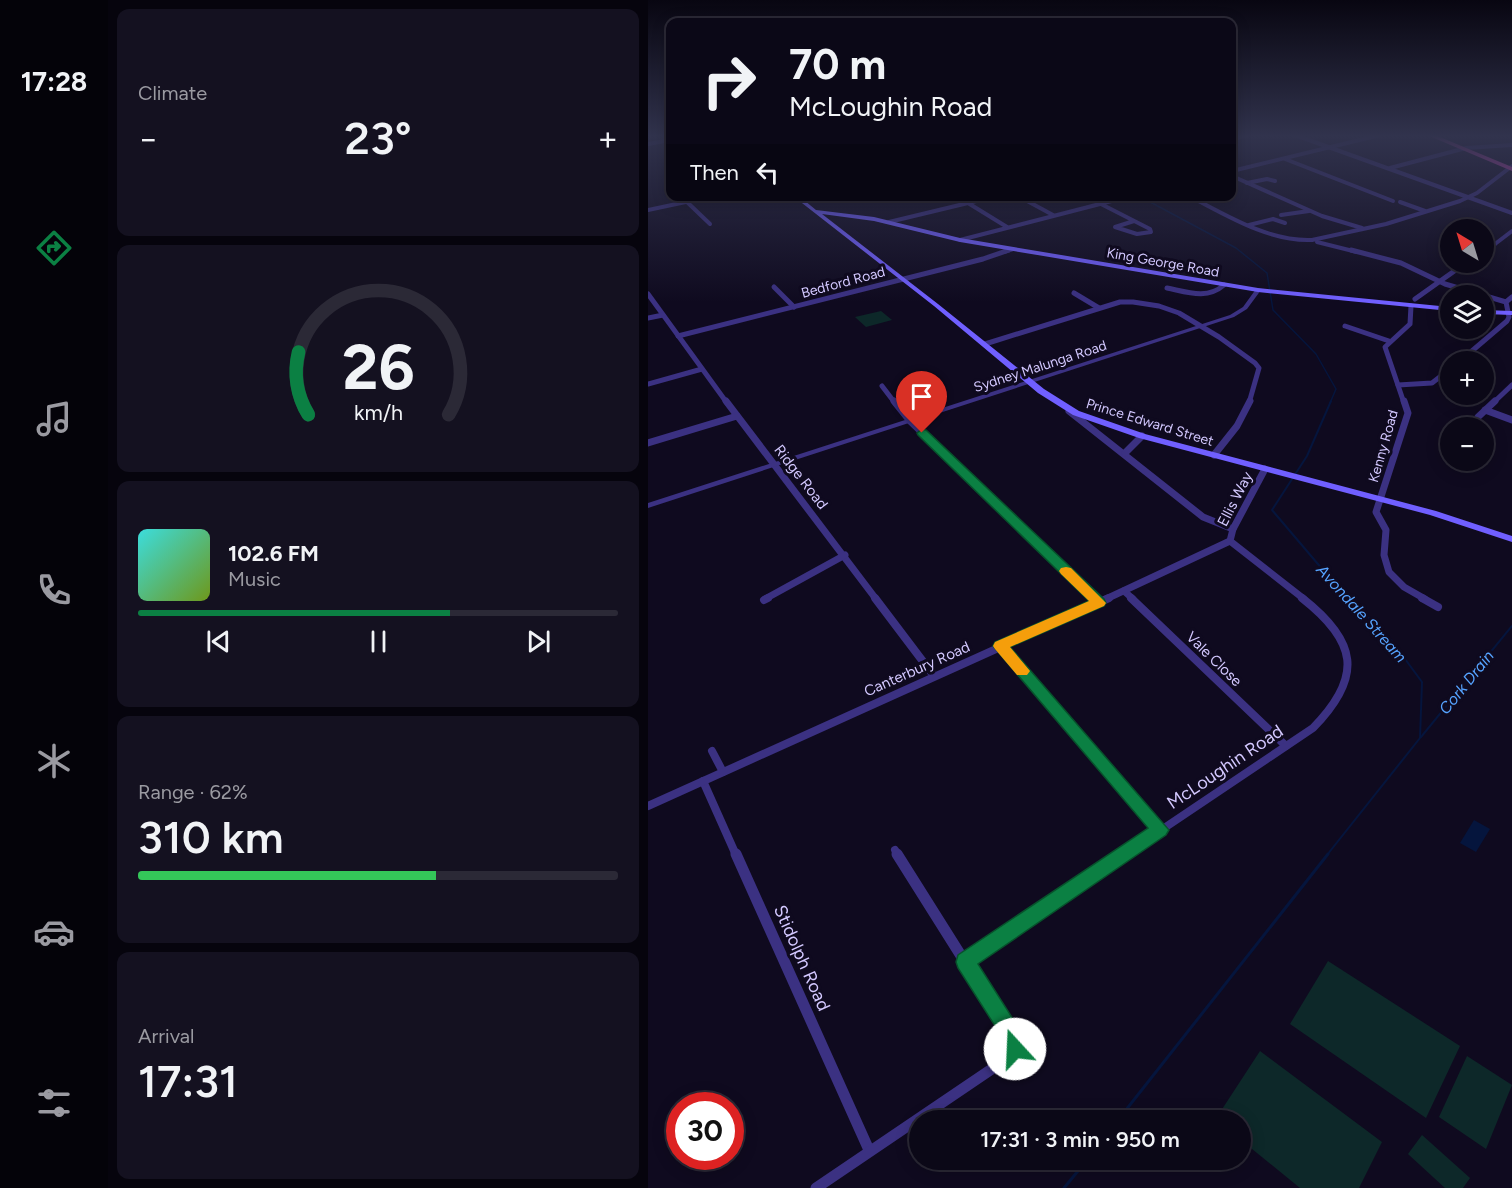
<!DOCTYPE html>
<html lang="en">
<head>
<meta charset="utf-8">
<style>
  :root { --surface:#0b0817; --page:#141120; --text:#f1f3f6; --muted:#9a9aa1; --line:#2b2936; --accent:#0b8043 }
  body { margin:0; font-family:Figtree,sans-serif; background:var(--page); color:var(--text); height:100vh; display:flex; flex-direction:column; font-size:22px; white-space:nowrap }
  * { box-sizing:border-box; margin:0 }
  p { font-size:20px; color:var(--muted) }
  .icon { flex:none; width:33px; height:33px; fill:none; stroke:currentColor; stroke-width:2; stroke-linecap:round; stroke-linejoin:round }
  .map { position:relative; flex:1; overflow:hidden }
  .sheet { display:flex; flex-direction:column; gap:9px; padding:9px; background:#06040d; width:540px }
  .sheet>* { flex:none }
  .top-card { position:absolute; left:18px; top:18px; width:570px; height:183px; border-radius:12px; box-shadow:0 3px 15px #0003,0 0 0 2px var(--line); background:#0b0817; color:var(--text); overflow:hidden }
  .needle { width:39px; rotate:322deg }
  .fabs { position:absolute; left:792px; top:219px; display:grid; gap:12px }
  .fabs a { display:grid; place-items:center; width:54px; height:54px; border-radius:50%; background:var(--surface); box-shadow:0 3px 15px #0003,0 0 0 2px var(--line); font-size:30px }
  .speed { position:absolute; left:18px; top:1092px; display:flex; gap:12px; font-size:30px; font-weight:700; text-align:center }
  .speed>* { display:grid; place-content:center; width:78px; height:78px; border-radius:50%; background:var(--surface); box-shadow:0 3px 15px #0003,0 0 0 2px var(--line); line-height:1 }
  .speed .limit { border:9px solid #d22; background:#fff; color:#111 }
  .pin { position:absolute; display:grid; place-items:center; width:51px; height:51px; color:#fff; margin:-62px -26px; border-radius:50% 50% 50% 0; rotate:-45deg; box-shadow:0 0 6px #0007 }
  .pin .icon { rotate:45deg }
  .me { position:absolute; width:66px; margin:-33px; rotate:340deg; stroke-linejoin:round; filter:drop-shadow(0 0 4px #0008) }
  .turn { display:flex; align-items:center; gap:21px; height:126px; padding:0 24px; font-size:27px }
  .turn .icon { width:78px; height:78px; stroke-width:2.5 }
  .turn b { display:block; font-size:42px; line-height:51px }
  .then { display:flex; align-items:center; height:57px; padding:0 24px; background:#0003; gap:12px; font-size:22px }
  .big { font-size:45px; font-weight:600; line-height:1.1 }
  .sheet .widget { flex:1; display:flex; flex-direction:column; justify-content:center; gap:9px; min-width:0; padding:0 21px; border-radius:12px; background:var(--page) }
  .sheet .dial { align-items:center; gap:0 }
  .dial svg { height:156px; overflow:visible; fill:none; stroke:var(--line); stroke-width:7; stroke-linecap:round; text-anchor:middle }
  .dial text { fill:var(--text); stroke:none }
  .song { display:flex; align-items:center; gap:18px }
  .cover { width:72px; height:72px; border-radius:9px; background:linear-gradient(135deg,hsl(180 70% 55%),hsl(80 70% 35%)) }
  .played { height:6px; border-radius:3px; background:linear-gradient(90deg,var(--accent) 65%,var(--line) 65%) }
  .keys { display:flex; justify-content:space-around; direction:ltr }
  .heat { display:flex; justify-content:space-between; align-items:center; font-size:33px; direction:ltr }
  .charge { height:9px; border-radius:4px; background:linear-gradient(90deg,#34c759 62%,var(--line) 0) }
  .trip { position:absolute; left:261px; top:1110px; width:342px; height:60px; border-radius:30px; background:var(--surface); box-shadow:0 3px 15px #0003,0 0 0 2px var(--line); font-weight:600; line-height:60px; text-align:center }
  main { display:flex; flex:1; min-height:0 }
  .dock { display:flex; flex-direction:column; width:108px; justify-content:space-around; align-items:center; background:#040309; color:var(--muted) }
  .dock .icon { width:42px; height:42px }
  .dock .current { color:var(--accent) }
  .dock b { font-size:27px; color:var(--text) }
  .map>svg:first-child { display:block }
  .green { fill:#0d2829 }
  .water { fill:#05153d }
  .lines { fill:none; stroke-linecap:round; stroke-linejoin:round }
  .stream-far2 { stroke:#05153d; stroke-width:1.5 }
  .stream-far1 { stroke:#05153d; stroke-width:2 }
  .stream { stroke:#05153d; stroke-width:3 }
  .minor-far4 { stroke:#3b3182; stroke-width:4 }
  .minor-far3 { stroke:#3b3182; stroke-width:5 }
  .minor-far2 { stroke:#3b3182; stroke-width:7 }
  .minor-far1 { stroke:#3b3182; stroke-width:8 }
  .minor { stroke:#3b3182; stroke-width:11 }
  .tertiary { fill:#3b3182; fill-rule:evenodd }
  .secondary { fill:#705fff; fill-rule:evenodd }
  .trunk { fill:#e649c6; fill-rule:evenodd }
  .route { fill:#0b8043; stroke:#07532c; stroke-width:1.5 }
  .slow { fill:#f59e0b }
  .labels { text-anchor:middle; stroke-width:6; stroke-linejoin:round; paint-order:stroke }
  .far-street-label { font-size:14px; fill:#d3c8ff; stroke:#0f0a1f }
  .street-label { font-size:15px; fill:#d3c8ff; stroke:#0f0a1f }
  .water-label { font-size:16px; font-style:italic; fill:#56a3ff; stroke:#0f0a1f }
  .near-street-label { font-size:18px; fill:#d3c8ff; stroke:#0f0a1f }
</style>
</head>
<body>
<main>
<nav class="dock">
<b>17:28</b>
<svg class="icon current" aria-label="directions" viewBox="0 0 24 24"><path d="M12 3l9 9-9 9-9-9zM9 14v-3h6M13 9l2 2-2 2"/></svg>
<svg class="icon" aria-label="music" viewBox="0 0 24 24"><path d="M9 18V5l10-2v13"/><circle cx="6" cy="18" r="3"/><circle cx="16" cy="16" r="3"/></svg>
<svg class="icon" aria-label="phone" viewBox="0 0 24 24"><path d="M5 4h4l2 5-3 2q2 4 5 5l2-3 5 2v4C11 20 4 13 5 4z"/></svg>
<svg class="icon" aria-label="climate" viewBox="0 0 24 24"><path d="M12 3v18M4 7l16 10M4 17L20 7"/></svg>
<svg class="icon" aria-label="car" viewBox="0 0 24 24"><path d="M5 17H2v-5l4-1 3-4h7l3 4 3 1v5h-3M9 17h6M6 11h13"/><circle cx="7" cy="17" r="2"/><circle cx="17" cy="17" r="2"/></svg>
<svg class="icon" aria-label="filters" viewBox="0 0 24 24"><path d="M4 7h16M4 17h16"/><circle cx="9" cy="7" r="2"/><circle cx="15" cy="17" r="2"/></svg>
</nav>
<section class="sheet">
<div class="widget"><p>Climate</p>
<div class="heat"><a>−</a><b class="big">23°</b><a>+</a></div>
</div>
<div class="widget dial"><svg viewBox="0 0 100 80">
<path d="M14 69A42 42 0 1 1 86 69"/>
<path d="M14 69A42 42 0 0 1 9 37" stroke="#0b8043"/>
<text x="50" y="56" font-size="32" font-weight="700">26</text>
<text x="50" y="72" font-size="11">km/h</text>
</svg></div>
<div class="widget">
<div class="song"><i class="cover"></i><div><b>102.6 FM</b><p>Music</p></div></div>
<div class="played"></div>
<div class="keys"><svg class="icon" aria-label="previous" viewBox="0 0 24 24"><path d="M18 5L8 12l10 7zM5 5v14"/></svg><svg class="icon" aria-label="pause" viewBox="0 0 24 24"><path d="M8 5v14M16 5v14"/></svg><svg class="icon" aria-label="next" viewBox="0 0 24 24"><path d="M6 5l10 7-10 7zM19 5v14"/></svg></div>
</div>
<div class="widget"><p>Range · 62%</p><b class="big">310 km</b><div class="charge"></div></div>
<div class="widget"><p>Arrival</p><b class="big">17:31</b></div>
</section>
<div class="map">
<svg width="864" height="1188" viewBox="0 0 864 1188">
  <rect width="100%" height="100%" fill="#0f0a1f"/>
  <g class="green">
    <path d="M233,311L244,320L218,327L207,317Z"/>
    <path d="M680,961L812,1046L778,1118L642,1024Z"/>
    <path d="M612,1051L734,1142L711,1188H652L593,1140L592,1120H567Z"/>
    <path d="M819,1056L864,1085L838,1149L791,1117Z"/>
    <path d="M774,1135L822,1178L815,1188H797L760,1154Z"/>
  </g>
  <path class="water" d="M826,820L842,829L828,852L812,843Z"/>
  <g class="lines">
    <path class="stream-far2" d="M491,196L588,248L619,273L625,310L668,354L688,389L682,403"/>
    <g class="stream-far1">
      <path d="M773,737L864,626"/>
      <path d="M679,855L772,738L774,682L743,640L692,590L624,510L659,456L683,401"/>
    </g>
    <g class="stream">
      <path d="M470,1120L680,854"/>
      <path d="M416,1188L439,1160"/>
    </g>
    <g class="minor-far4">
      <path d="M647,135L864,213"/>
      <path d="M584,139L600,135"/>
      <path d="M0,144L22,140"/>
      <path d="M637,159L745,201"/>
      <path d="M742,168L818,148L864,145"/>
      <path d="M584,171L732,135"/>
      <path d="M584,176L674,216L714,228"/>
      <path d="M599,183L619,179L627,181"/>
      <path d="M370,196L405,215"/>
      <path d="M541,196C578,215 621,242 664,240L738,224L812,201L829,193L864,166"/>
      <path d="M39,202L62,224"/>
      <path d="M752,202L777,211"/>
      <path d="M320,203L359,227"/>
      <path d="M453,204L502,229L503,232L489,234L467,227L486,221"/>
      <path d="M0,210L66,196"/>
      <path d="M633,215L661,211"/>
      <path d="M241,222L349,196"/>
      <path d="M601,225L625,219L637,223"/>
      <path d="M312,240L483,196"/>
      <path d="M669,242L709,252"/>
      <path d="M836,243L847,244L864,231"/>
      <path d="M356,252L365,249"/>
      <path d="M837,252L847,244"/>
    </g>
    <g class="minor-far3">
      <path d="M703,250L753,263L797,284L858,302"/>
      <path d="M836,253L839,250"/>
      <path d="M126,287L146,307"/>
      <path d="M519,288C539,292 559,300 576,285"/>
      <path d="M426,293L451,308"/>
      <path d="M0,294L79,403"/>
      <path d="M767,299L819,262"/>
      <path d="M0,318L15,315"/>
      <path d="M697,326L741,341"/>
      <path d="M30,336L335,259L361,250"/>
      <path d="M337,344L472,302H485L511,306L531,313L571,337L607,363L611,368L601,403"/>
      <path d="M811,362L859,321L861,317L858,302L864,297"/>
      <path d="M0,384L54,369"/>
      <path d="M750,385L784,383L802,369"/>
      <path d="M234,386L247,403"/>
      <path d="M756,403L737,347L762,324L763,306"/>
      <path d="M845,403L864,385"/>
    </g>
    <g class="minor-far2">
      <path d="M78,401L228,599"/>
      <path d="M246,401L262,421L447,599"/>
      <path d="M756,401L760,413L728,512L738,530L736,555L741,572L756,587L777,599"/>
      <path d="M837,410L864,420"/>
      <path d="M421,411L555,517L585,529"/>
      <path d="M830,417L847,401"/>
      <path d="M0,443L89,416"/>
      <path d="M477,453L494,436"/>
      <path d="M566,455L589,426L602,401"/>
      <path d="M582,541L585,529L617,469"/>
      <path d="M582,541L656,599"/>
      <path d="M476,591L485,599"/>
      <path d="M117,599L197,555"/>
      <path d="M458,599L582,541"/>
    </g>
    <g class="minor-far1">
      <path d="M227,598L286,676"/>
      <path d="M446,598L451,603"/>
      <path d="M483,598L638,746"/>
      <path d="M774,598L790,607"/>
      <path d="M116,600L120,598"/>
      <path d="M352,646L512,830"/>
      <path d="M64,751L75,772"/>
      <path d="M55,781L88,855"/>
      <path d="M0,806L461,598"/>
      <path d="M247,850L250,855"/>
      <path d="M476,855L665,728C716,676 709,641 654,598"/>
    </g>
    <g class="minor">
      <path d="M88,854L221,1150"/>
      <path d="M249,854L317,962"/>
      <path d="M168,1188L360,1058L367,1049L369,1041L317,962L478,854"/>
    </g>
    <path class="tertiary" d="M608,289L613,290L599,309L586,317L0,508V503L582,315L595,307Z"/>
    <g class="secondary">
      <path d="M145,196H151L168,210L226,217L312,238L610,288L802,307V311L610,292L312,242L226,221L174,214L290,304L396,389L431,411L497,434L788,511L864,536V542L782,515L491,438L425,415L390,393L286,306Z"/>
      <path d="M836,310L864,311V315L836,314Z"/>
    </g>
    <path class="trunk" d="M779,135H787L864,167V171Z"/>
  </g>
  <linearGradient id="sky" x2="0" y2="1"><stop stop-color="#080611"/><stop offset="0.45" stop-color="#31334d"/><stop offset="1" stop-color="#31334d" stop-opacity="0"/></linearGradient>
  <rect width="864" height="302" fill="url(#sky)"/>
  <path class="route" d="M274,429L278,430L456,599L458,603L456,606L362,647L521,830L518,835L330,964L379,1041L375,1057L367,1060L360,1057L357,1049L358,1043L310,968L308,962L310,955L500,828L345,646L347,642L441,601L270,435L269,433Z"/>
  <path class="slow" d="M418,567L423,568L458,603L456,606L362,647L382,671L379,675H369L347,649L345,646L347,642L441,601L413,574L411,571L413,568Z"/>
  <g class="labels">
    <g class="far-street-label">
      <text transform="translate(515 262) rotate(10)" y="5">King George Road</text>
      <text transform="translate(195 282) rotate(-15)" y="5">Bedford Road</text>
      <text transform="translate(392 366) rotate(-18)" y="5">Sydney Malunga Road</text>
      <text transform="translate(502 422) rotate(17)" y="5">Prince Edward Street</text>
      <text transform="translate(735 446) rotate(-74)" y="5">Kenny Road</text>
    </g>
    <g class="street-label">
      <text transform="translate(153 477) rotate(52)" y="5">Ridge Road</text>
      <text transform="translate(587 499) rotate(-63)" y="5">Ellis Way</text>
      <text transform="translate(566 659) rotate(44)" y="5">Vale Close</text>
      <text transform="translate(269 669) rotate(-24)" y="5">Canterbury Road</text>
    </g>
    <g class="water-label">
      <text transform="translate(714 613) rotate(48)" y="6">Avondale Stream</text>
      <text transform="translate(818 682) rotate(-51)" y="6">Cork Drain</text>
    </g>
    <g class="near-street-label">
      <text transform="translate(577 767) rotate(-34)" y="6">McLoughin Road</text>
      <text transform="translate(154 958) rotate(66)" y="6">Stidolph Road</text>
    </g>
  </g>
</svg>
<div class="fabs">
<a><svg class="needle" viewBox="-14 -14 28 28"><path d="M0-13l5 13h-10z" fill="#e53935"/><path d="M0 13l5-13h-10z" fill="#9a9aa1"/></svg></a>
<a><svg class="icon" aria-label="layers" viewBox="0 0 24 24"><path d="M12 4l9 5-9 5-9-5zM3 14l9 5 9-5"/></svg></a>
<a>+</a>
<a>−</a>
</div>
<div class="speed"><div class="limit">30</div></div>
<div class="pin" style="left:274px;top:433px;background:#d93025"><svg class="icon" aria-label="arrive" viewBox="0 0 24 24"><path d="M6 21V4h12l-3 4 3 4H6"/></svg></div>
<svg class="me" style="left:367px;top:1049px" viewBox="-20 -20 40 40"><circle r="19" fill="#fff"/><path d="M0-13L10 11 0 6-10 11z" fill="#0b8043"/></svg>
<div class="trip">17:31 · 3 min · 950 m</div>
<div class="top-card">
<div class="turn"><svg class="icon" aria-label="right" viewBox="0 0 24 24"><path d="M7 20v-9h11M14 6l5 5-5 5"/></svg><div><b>70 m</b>McLoughin Road</div></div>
<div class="then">Then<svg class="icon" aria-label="left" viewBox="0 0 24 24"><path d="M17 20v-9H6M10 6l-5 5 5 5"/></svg></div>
</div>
</div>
</main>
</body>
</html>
